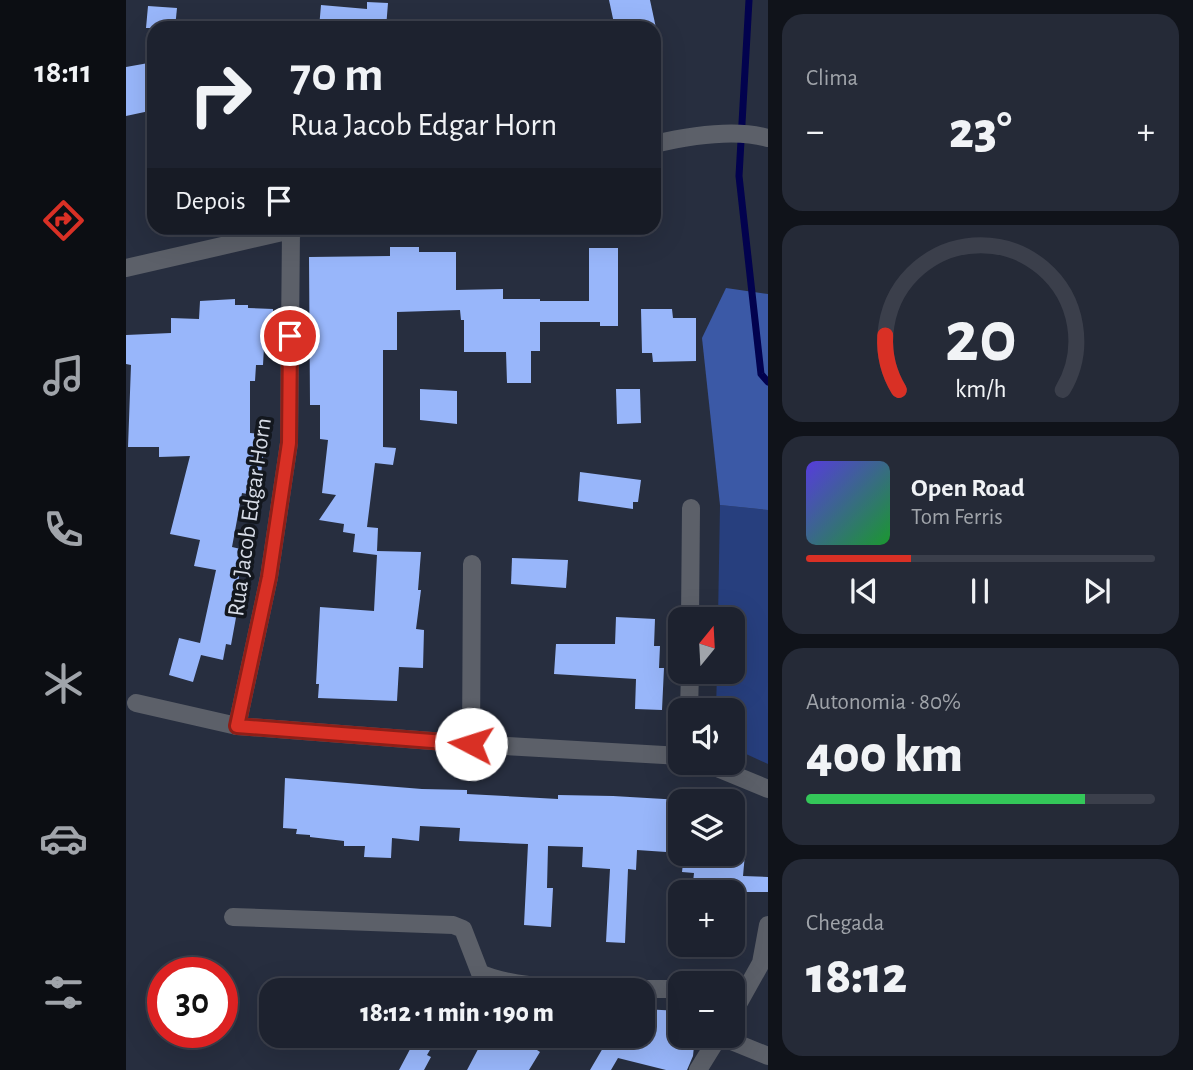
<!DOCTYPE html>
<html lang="pt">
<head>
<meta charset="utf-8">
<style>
  :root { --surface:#1d222f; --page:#252a37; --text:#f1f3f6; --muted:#a0a4aa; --line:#3b3f4b; --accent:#d93025 }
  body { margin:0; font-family:"Alegreya Sans",sans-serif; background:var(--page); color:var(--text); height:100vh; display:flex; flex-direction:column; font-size:26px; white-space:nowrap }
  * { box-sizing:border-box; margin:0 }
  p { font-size:23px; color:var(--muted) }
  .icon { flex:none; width:38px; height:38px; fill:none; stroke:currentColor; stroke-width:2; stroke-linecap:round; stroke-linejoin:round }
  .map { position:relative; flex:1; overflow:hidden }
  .side { display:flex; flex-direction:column; gap:14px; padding:14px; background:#10131a; width:425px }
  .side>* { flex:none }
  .guide { position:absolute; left:21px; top:21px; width:514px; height:214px; border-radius:21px; box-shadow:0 7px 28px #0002,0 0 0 2px var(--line); background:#1d222f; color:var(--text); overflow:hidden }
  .needle { width:46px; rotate:18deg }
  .fabs { position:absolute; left:542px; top:607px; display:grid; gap:14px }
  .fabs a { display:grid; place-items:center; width:77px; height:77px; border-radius:14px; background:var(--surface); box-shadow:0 7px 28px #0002,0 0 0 2px var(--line); font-size:35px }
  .speed { position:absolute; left:21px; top:957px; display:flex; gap:14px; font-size:35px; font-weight:700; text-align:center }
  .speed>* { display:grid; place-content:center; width:91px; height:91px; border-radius:50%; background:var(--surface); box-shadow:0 7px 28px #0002,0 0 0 2px var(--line); line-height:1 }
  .speed .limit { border:10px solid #d22; background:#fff; color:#111 }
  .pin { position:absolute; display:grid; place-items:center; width:60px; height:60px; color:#fff; margin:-30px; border:4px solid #fff; border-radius:50%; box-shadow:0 2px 7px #0007 }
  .me { position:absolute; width:77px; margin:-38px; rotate:275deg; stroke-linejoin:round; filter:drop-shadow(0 0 5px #0008) }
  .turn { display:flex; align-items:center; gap:24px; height:147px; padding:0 28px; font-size:32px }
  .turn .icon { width:91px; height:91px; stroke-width:2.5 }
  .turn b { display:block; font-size:49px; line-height:60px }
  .then { display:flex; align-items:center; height:66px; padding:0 28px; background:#0003; gap:14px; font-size:26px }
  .big { font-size:52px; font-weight:800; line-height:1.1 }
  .side .widget { flex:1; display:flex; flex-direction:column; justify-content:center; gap:10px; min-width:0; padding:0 24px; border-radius:21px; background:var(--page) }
  .side .dial { align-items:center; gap:0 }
  .dial svg { height:182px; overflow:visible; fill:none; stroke:var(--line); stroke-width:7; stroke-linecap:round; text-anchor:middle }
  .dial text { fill:var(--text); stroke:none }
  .song { display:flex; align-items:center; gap:21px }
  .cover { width:84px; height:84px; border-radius:10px; background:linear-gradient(135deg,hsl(250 70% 55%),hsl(130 70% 35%)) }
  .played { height:7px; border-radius:4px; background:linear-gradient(90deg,var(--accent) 30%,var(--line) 30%) }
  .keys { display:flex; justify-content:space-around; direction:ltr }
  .heat { display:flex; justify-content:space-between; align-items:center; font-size:38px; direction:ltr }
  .charge { height:10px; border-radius:5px; background:linear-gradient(90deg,#34c759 80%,var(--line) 0) }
  .trip { position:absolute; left:133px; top:978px; width:396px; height:70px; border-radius:21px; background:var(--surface); box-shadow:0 7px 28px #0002,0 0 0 2px var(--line); font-weight:800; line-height:70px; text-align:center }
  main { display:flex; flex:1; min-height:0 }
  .tab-bar { display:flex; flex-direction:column; width:126px; justify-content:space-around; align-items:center; background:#0c0e13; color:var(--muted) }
  .tab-bar .icon { width:49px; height:49px }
  .tab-bar .current { color:var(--accent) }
  .tab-bar b { font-size:32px; color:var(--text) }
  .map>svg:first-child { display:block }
  .green { fill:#273f7e }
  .forest { fill:#3b59a6 }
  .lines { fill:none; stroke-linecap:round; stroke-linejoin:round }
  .stream { stroke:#02024e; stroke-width:7 }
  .building { fill:#98b6fa }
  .minor { stroke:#5c6069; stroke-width:18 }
  .route-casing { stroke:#8d1f18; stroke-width:18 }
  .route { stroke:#d93025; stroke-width:12 }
  .labels { text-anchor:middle; stroke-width:7; stroke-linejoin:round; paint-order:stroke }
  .street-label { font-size:24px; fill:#d6dbe6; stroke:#13171e }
</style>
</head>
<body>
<main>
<nav class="tab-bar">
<b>18:11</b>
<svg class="icon current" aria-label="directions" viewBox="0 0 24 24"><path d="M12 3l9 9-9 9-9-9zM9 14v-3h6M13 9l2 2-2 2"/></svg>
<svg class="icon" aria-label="music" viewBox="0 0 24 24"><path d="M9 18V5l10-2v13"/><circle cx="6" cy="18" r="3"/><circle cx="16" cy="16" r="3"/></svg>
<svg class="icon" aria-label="phone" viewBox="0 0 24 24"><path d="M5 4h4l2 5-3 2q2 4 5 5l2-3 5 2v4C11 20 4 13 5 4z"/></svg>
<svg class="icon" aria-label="climate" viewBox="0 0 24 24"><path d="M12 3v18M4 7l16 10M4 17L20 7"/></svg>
<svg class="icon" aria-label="car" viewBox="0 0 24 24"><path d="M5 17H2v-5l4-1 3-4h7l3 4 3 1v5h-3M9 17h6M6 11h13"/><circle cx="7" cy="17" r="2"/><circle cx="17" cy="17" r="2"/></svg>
<svg class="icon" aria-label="filters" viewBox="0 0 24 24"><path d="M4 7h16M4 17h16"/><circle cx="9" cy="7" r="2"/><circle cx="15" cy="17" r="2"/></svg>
</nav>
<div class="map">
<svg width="642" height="1070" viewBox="0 0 642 1070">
  <rect width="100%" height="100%" fill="#272e3f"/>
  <path class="green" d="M594,505L642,510V764L607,748V710H590L591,672H607V620L592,619Z"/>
  <path class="forest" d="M600,288L642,294V510L594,505L576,338Z"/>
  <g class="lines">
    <path class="stream" d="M623,0L613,176L635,374L642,382"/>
  </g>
  <g class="building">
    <path d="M483,0H524L530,28H489Z"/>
    <path d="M241,2L262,3L260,28H193L195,5L241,9Z"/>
    <path d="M22,6L51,8L49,28H20Z"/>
    <path d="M28,62V110L0,116V67Z"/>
    <path d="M264,247H293V252H330V290L377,289V299H414V301H463V248H492V326H474V322H414V351H405V383H381L380,352H338V320H335L334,310L271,312V350H257V447L270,448L267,465L249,463L241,527L252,528L251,551L295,552L292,590H295L290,629L298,630L297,668L273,667L271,701L192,698L193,684H190L194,607L248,611L251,555L227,552L229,534L217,532L218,524L193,520L210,495L196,493L202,440L194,439V405H184L183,257L264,256Z"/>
    <path d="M109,299V305H122V308L147,309V347H138L137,365H130L129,381H124V433L139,434L133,496L116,493L106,547L119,550L108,600L113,601L105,645L100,644L97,660L75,655L67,682L43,675L53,638L74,643L90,570L68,566L74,540L44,534L64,456L33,457V447H2L5,365L0,364V335L45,333V318L73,319L74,301Z"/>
    <path d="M515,309H546L547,318H570V361L527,362L526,353H516Z"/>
    <path d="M294,389L331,391V424L294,420Z"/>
    <path d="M490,389H514L515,423L491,424Z"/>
    <path d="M454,472L515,480L512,502H507V509L452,501Z"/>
    <path d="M386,558L442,560L440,588L385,584Z"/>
    <path d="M490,617L529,619L528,646H534L533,668H538L536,710L509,709L510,679L428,674L430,644H489Z"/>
    <path d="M159,778L296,789L341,790V794L432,799V795L487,796L555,800V853L511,850L510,870L502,869L499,943L480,942L484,869L456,867L457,847L422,846L421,888H427L425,927L398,925L402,844L333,841L334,828L294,826L293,841L266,838L265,858L238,857L239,846H218V841L184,837V835L170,834L171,829L157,828Z"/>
    <path d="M558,854H619L617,876L642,877V892H566L568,873L556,872Z"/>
    <path d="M516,1009L555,1011V1036H569L567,1056L561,1070H540L492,1058L485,1070H464L484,1036H516Z"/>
    <path d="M291,1036H312L301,1055L305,1057L298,1070H273Z"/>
    <path d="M359,1036H415L408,1048L414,1052L403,1070H341Z"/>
  </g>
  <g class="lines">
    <g class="minor">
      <path d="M528,144C562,136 608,128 642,138"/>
      <path d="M0,268L174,228"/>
      <path d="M564,620L565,508"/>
      <path d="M10,703L111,726L345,744L555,756"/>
      <path d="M563,710L564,672"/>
      <path d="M111,726L143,577L163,443L165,230"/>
      <path d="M345,744L346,564"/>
      <path d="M579,763L642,789"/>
      <path d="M107,917L327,925L337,929L354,973C398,994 503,988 555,989"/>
      <path d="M607,1013L635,963L642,925"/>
      <path d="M593,1036L642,1056"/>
      <path d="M572,1070L593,1036"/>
    </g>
  </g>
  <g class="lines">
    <defs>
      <path id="route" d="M164,336L163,443L143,577L111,726L345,744"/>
    </defs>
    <use href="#route" class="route-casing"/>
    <use href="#route" class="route"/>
  </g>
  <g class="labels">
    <g class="street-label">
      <text transform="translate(123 517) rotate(-82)" y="8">Rua Jacob Edgar Horn</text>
    </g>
  </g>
</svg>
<div class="fabs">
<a><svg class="needle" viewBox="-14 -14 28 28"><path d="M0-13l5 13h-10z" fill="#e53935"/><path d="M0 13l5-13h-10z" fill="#a0a4aa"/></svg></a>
<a><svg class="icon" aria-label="sound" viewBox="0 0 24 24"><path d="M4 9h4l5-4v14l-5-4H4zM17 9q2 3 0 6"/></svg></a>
<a><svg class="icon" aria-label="layers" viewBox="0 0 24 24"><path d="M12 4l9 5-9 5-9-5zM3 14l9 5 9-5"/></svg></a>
<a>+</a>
<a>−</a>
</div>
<div class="speed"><div class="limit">30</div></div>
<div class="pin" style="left:164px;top:336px;background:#d93025"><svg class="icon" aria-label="arrive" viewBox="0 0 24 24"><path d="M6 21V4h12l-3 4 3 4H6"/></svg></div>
<svg class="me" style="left:345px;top:744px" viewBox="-20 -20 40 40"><circle r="19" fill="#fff"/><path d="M0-13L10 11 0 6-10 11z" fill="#d93025"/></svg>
<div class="trip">18:12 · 1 min · 190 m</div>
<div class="guide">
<div class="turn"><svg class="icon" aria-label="right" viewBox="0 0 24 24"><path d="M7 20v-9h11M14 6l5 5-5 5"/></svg><div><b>70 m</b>Rua Jacob Edgar Horn</div></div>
<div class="then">Depois<svg class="icon" aria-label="arrive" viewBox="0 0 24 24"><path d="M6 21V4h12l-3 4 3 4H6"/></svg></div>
</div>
</div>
<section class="side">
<div class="widget"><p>Clima</p>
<div class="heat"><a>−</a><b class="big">23°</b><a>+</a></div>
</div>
<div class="widget dial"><svg viewBox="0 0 100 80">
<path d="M14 69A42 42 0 1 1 86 69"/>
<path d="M14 69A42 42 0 0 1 8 45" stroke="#d93025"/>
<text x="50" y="56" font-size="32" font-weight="700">20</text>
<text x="50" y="72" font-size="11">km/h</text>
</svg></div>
<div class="widget">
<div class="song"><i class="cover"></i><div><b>Open Road</b><p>Tom Ferris</p></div></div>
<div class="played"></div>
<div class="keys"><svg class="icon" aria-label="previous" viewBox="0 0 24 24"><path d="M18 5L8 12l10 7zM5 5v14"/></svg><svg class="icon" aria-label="pause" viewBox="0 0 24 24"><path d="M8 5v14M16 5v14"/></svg><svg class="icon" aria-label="next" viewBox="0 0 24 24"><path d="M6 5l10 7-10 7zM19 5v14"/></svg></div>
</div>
<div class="widget"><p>Autonomia · 80%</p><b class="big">400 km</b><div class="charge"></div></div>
<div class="widget"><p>Chegada</p><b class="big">18:12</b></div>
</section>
</main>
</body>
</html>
